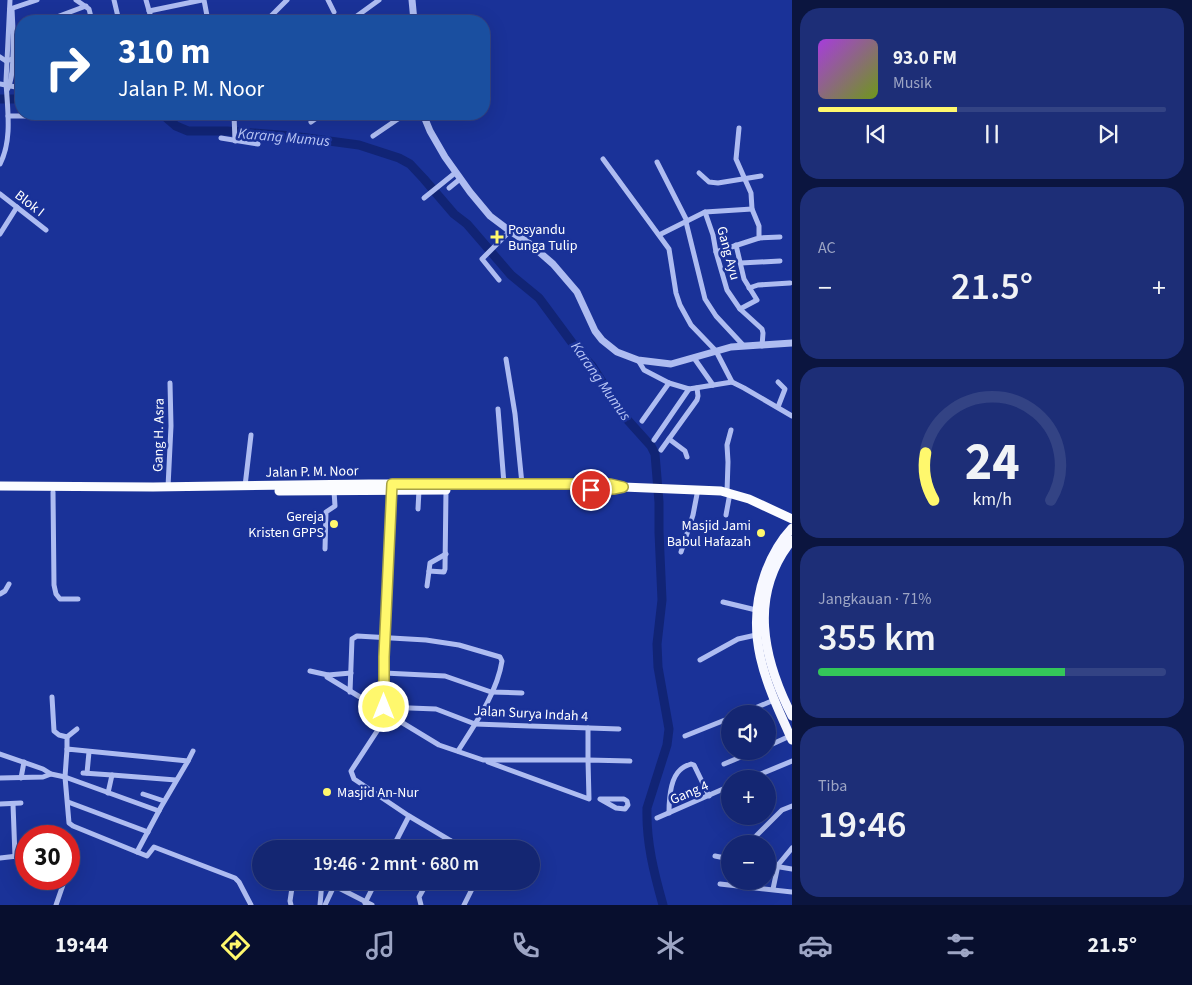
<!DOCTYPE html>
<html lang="id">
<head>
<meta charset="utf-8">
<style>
  :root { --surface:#142672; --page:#1d2e77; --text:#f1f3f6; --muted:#9da5c4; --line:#334384; --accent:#fff86d }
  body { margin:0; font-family:"Source Sans 3",sans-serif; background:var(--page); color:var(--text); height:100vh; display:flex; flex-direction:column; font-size:19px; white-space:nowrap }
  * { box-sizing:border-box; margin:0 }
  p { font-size:16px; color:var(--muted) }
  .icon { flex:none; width:28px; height:28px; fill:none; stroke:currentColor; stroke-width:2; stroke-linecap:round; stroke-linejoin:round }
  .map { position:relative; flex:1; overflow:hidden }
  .details { display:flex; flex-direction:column; gap:8px; padding:8px; background:#0b153f; width:400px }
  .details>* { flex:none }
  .guide { position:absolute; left:15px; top:15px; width:475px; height:105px; border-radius:20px; box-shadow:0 5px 20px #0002,0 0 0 1px var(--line); background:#1a4fa0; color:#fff; overflow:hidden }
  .fabs { position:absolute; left:721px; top:705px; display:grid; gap:10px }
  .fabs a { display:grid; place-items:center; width:55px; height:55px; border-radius:50%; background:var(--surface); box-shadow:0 5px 20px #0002,0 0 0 1px var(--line); font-size:25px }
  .speed { position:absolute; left:15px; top:825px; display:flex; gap:10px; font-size:25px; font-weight:700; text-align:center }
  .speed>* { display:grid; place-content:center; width:65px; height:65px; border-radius:50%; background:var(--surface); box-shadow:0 5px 20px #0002,0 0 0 1px var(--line); line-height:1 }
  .speed .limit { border:8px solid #d22; background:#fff; color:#111 }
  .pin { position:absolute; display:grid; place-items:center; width:42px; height:42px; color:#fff; margin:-21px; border:2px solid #fff; border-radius:50%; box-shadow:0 1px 5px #0007 }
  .me { position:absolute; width:55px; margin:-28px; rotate:0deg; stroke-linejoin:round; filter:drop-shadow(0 0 4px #0008) }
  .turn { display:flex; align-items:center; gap:18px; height:105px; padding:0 20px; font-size:22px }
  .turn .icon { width:65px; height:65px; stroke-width:2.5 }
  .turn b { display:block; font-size:35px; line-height:42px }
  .big { font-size:38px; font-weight:600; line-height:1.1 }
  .details .card { flex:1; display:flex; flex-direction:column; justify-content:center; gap:8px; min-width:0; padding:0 18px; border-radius:20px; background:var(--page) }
  .details .dial { align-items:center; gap:0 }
  .dial svg { height:130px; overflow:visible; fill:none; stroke:var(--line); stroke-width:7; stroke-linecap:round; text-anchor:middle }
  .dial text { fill:var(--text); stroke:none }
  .song { display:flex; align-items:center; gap:15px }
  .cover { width:60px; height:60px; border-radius:8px; background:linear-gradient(135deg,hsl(280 70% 55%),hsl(80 70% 35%)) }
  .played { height:5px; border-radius:2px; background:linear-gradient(90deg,var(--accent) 40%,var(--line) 40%) }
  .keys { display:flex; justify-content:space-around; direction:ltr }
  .heat { display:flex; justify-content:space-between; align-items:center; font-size:28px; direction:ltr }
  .charge { height:8px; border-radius:4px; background:linear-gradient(90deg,#34c759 71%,var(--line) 0) }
  .trip { position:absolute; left:252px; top:840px; width:288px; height:50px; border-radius:25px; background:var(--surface); box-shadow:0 5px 20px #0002,0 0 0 1px var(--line); font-weight:600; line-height:50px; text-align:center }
  .dock { display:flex; height:80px; justify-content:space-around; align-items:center; background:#080f2e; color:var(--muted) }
  .dock .icon { width:35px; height:35px }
  .dock .selected { color:var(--accent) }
  .dock b { font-size:22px; color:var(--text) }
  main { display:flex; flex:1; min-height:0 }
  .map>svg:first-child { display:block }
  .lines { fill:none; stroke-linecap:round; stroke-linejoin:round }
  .river { stroke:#112475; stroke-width:9 }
  .minor { stroke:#aebcf1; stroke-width:5 }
  .tertiary { stroke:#aebcf1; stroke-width:7 }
  .primary { stroke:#f7f8ff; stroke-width:9 }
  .trunk { stroke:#fbfcff; stroke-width:9 }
  .route-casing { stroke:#a6a147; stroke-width:12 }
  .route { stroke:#fff86d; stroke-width:9 }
  .poi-dot { fill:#fff86d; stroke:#1a3298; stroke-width:2 }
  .labels { text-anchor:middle; stroke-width:5; stroke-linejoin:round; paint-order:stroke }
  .street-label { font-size:14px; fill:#fff; stroke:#1a3298 }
  .poi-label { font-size:14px; fill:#fff; stroke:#1a3298; text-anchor:start }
  .water-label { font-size:15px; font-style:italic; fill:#bac7f7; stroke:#1a3298 }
</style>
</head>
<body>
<main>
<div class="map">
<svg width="792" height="905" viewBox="0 0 792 905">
  <rect width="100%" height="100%" fill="#1a3298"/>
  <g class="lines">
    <g class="river">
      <path d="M0,99H21"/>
      <path d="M162,114L176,126L188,131H227L292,136L359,145L399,158L410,164L424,179L454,214L467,224L511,275L539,298L576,348L592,366L624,416L651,446L655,454L659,502V532L662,600L657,644L658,667L669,729L667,745L647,808C646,842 654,873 663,905"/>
    </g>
    <g class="minor">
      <path d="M76,0L89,9L92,21"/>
      <path d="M114,0L119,21"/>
      <path d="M146,0L152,21"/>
      <path d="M204,0L208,21"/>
      <path d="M328,0L334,12"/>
      <path d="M10,9L37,0"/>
      <path d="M149,11L202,0"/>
      <path d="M46,21L86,6"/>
      <path d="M266,21L287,0"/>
      <path d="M350,21L379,0"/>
      <path d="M13,33L21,30"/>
      <path d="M0,57L6,61L21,56"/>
      <path d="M0,84L21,88"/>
      <path d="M7,90C16,75 13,28 12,9"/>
      <path d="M234,114L235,141"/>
      <path d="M8,116H52"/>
      <path d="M311,122L322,114"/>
      <path d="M373,136L398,119L411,114"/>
      <path d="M221,138L258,144"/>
      <path d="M603,159L669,249L676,293L680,305L691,325L716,351L732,382"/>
      <path d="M657,162L687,221"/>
      <path d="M0,164C13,139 7,107 6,81L10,0"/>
      <path d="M699,173L709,182L718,183L761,176"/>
      <path d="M449,188L460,179"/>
      <path d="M0,194L46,230"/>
      <path d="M424,198L455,173"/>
      <path d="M705,212L713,235L716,252L727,290L740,309L762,329L763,333L762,346"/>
      <path d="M686,222L705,299L716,316L743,345"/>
      <path d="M0,234L17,207"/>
      <path d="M659,235L705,212L752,209"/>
      <path d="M759,238L780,237"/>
      <path d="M736,245L744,279L757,300L740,309"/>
      <path d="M716,252L759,238V226L752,209L751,193L736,159L739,128"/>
      <path d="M741,263L780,261"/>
      <path d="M499,280L482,259L510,231"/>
      <path d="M749,288L758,285L790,283"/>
      <path d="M694,358L713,385"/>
      <path d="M506,359L515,414L522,484"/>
      <path d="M638,360L644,370L669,383L689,389L732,382L744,388L792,416"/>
      <path d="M778,382L785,389L778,407"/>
      <path d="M498,409L504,484"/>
      <path d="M642,421L669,383"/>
      <path d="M669,439L685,451L687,457"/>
      <path d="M654,440L689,389"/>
      <path d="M661,450L697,400L698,396L697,388"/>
      <path d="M245,486L251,435"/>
      <path d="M168,487L171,426L170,383"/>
      <path d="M392,489L384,657L383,722L351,771L354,779L409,816L451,841"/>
      <path d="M53,492L54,585L56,594L60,599H78"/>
      <path d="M727,492L728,462L727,445L731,430"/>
      <path d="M418,509L419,490"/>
      <path d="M726,515L730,493"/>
      <path d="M325,549L326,512L335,506L334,491"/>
      <path d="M681,552L693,515L698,489"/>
      <path d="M429,571L430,563L446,554"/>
      <path d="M427,586L429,571L444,572L445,569L446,490"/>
      <path d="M0,594L5,591L9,584"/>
      <path d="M723,602L756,610"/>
      <path d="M700,660L738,639L756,635"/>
      <path d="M310,671L328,675"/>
      <path d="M351,673L328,675L327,677L439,745L483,760H588V728"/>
      <path d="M384,673L445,676L491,692L522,693"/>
      <path d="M350,692L352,639L357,636L426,640L459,645L500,657L502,661C497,693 475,724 458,751"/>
      <path d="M52,697L54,731L59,735L67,737V749"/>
      <path d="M384,707L436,709L475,724L619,729"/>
      <path d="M741,714L774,700"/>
      <path d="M685,736L730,718"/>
      <path d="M67,737L77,729"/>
      <path d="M768,746L790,736"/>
      <path d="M67,749L188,761L161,807L137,852L73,826L69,823L65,777Z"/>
      <path d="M0,754L43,769L51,774L65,777L159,811"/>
      <path d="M188,761L193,751"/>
      <path d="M488,762L589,799L588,760L630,761"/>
      <path d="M724,764L755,751"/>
      <path d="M83,773L112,775"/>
      <path d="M87,773L89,752"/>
      <path d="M0,778L43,777L51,774"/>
      <path d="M21,778L24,762"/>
      <path d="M749,779L792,761"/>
      <path d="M108,793L112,775L176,780"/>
      <path d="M143,794L164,801"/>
      <path d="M600,799H624L627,801L628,805L625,809L616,808Z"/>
      <path d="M68,802L148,832"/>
      <path d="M0,804L21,803"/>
      <path d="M13,804L15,857"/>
      <path d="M669,813C669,800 670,779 680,770C683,767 688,765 691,764L694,765L709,796"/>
      <path d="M657,818L730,786"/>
      <path d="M748,844L782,810L792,806"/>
      <path d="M392,849L409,816"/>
      <path d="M447,849L451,841L461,849"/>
      <path d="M137,852L147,856L154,847L235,878L239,882L251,905"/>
      <path d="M715,856L730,859"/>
      <path d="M0,858L26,855"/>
      <path d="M69,861L71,862L69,869"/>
      <path d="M768,865L792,869"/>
      <path d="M325,881L372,905"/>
      <path d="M720,884L792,892"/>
      <path d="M773,889L778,865L792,848"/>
      <path d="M365,903L376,881"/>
      <path d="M56,905L65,879"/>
      <path d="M291,905L290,901L293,881"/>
      <path d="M320,905L322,881"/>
      <path d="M325,905L334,886"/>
      <path d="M421,905L419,897L428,881"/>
      <path d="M464,905L476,881"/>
    </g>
    <g class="tertiary">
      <path d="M412,0L414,21"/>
      <path d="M423,114L430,131L445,157L470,192L490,216L510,231L530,244L553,264L577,292L595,331L602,340L617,352L638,360L671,364L731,347L792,343"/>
    </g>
    <g class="primary">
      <path d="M792,528C779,542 771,557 765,574C743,636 767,685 792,740"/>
      <path d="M792,540C748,595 763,659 792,716"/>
    </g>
    <g class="trunk">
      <path d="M0,486L153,487L369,484H610L623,487L721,491L749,499L792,519"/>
      <path d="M279,491L446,490"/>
    </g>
  </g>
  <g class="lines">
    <defs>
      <path id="route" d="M384,707V657L392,484H610L623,487L613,489L591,490"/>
    </defs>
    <use href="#route" class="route-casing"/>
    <use href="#route" class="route"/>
  </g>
  <g class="poi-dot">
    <path d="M494.5 229.5h5v5h5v5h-5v5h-5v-5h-5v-5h5z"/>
    <circle cx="334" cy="524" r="5"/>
    <circle cx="761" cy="533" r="5"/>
    <circle cx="327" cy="792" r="5"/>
  </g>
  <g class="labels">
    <g class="street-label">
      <text transform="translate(30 203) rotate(38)" y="5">Blok I</text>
      <text transform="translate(729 253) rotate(75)" y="5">Gang Ayu</text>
      <text transform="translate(158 435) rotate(-89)" y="5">Gang H. Asra</text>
      <text transform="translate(312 471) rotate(-1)" y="5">Jalan P. M. Noor</text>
      <text transform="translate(531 713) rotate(3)" y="5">Jalan Surya Indah 4</text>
      <text transform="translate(689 792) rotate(-23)" y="5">Gang 4</text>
    </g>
    <g class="poi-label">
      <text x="508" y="234">Posyandu<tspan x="508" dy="16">Bunga Tulip</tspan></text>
      <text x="324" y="521" text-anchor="end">Gereja<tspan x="324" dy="16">Kristen GPPS</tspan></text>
      <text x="751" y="530" text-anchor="end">Masjid Jami<tspan x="751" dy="16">Babul Hafazah</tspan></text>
      <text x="337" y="797">Masjid An-Nur</text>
    </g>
    <g class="water-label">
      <text transform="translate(284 137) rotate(5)" y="5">Karang Mumus</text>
      <text transform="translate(601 381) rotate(55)" y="5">Karang Mumus</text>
    </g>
  </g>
</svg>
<div class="fabs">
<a><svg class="icon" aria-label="sound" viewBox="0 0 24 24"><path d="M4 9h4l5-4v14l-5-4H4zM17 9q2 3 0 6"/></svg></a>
<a>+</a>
<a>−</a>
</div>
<div class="speed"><div class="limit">30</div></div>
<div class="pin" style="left:591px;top:490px;background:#d93025"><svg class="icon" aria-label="arrive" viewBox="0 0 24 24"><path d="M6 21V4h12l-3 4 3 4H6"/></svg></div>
<svg class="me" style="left:384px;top:707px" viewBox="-20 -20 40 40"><circle r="17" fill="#fff86d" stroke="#fff" stroke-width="3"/><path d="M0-11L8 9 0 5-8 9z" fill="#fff"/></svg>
<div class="trip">19:46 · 2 mnt · 680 m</div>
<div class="guide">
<div class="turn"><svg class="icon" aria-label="right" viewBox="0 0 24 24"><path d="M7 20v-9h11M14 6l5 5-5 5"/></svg><div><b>310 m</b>Jalan P. M. Noor</div></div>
</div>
</div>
<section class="details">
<div class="card">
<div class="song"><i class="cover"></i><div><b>93.0 FM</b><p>Musik</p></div></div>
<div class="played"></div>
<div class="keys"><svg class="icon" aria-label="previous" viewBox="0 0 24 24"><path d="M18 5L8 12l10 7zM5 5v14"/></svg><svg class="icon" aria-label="pause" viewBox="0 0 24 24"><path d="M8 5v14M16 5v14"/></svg><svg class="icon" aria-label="next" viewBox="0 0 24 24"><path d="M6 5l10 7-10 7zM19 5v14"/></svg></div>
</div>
<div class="card"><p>AC</p>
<div class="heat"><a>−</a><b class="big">21.5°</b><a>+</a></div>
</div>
<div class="card dial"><svg viewBox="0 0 100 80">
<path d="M14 69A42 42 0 1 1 86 69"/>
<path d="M14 69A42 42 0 0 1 9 40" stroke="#fff86d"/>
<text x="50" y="56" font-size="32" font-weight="700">24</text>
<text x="50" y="72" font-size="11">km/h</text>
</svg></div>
<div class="card"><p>Jangkauan · 71%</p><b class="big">355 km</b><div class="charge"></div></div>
<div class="card"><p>Tiba</p><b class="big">19:46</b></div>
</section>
</main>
<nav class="dock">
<b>19:44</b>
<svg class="icon selected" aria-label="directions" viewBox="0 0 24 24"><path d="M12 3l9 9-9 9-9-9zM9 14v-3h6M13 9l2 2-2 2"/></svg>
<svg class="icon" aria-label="music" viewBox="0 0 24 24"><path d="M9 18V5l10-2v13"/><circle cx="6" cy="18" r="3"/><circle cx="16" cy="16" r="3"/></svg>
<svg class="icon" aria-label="phone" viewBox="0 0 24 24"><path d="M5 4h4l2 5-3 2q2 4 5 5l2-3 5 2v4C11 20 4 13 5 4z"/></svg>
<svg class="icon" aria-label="climate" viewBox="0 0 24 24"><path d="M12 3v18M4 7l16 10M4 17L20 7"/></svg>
<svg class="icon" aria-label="car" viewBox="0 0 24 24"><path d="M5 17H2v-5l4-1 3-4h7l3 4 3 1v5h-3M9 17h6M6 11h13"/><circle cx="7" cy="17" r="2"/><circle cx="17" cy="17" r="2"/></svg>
<svg class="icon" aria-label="filters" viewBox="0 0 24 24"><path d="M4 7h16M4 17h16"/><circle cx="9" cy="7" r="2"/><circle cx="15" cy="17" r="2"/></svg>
<b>21.5°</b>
</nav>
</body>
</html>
